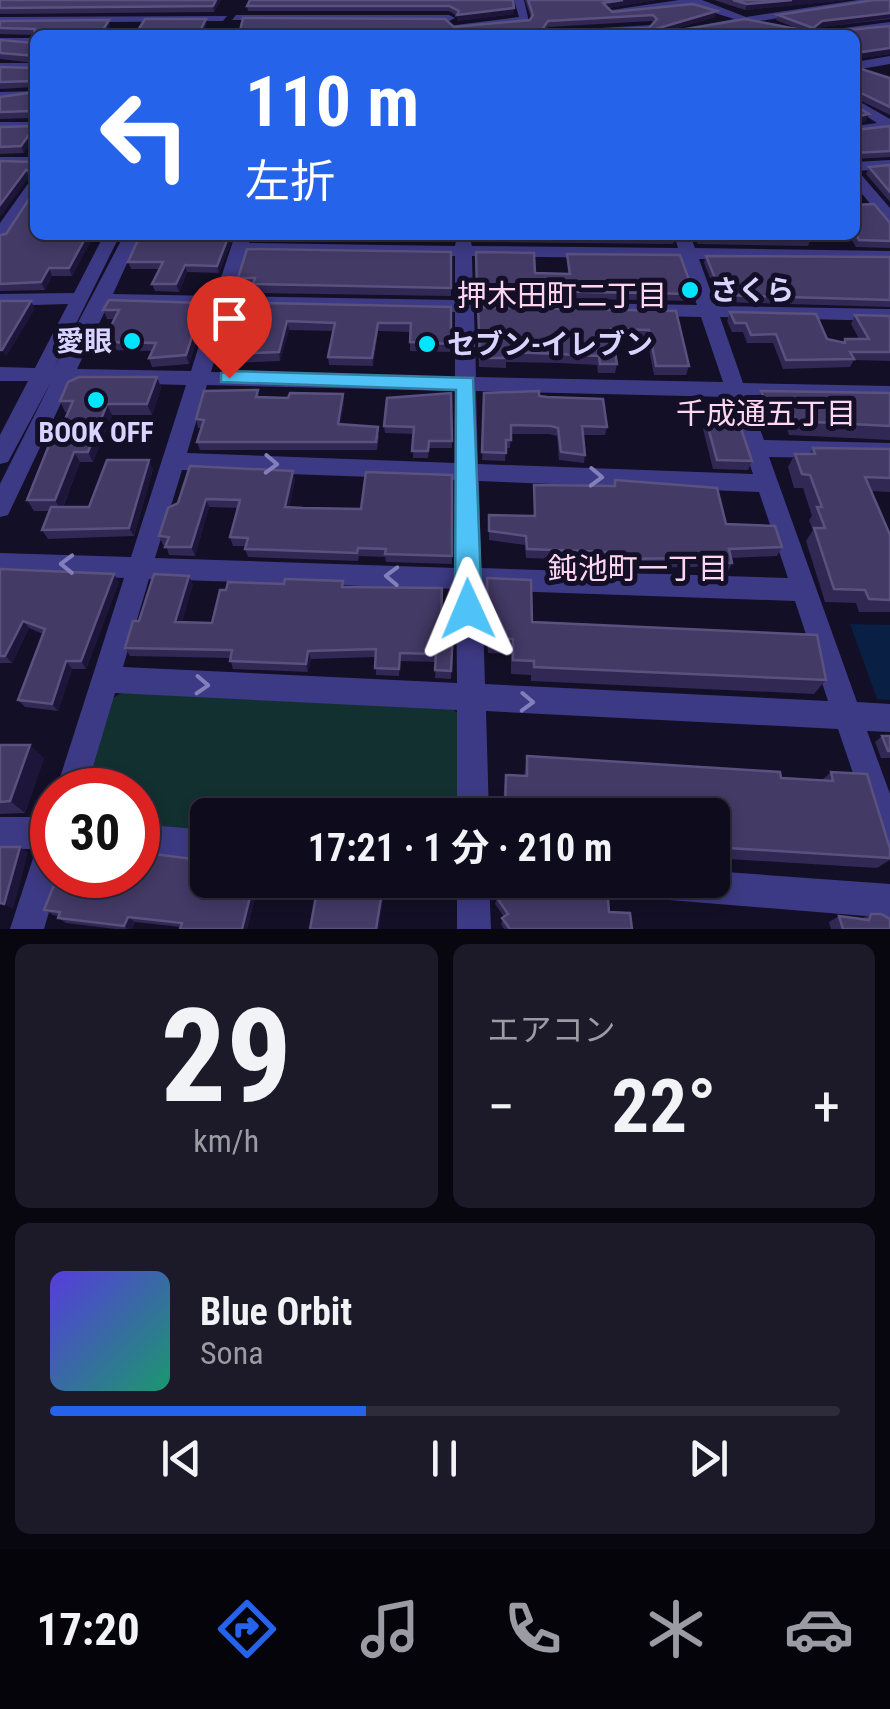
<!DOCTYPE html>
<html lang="ja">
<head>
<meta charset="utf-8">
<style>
  :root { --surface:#0e0b1c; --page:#1c1929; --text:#f1f3f6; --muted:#9b9ba3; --line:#2e2b3b; --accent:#2563eb }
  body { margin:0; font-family:"Roboto Condensed","Noto Sans JP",sans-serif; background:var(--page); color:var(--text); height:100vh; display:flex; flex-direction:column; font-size:38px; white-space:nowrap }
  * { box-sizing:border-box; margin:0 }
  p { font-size:32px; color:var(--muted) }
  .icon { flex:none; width:55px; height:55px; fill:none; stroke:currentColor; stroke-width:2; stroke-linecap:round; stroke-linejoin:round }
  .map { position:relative; height:929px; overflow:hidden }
  .drawer { display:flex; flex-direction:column; gap:15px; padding:15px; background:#08060f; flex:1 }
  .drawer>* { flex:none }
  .guide { position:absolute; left:30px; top:30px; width:830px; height:210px; border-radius:15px; box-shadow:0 5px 15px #0003,0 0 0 2px var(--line); background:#2563eb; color:#fff; overflow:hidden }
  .speed { position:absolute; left:30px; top:768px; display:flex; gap:20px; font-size:50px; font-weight:700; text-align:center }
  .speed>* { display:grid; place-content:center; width:130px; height:130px; border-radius:50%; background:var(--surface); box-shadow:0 5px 15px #0003,0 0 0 2px var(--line); line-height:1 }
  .speed .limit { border:15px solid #d22; background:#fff; color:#111 }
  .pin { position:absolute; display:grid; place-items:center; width:85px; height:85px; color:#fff; margin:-102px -42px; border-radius:50% 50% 50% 0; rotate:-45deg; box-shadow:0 0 10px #0007 }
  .pin .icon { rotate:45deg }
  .me { position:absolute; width:110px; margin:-55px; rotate:359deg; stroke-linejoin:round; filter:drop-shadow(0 0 8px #0008) }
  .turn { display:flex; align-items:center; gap:35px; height:210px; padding:0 50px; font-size:45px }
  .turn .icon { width:130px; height:130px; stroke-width:2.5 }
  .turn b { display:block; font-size:70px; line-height:85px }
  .big { font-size:75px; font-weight:700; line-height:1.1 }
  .drawer .tile { flex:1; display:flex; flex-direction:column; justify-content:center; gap:15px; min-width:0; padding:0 35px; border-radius:15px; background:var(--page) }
  .drawer .dial { align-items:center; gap:0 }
  .dial b { font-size:130px; line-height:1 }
  .song { display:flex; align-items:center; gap:30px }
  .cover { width:120px; height:120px; border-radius:15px; background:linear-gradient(135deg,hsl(250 70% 55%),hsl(160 70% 35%)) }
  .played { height:10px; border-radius:5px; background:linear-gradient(90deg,var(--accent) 40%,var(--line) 40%) }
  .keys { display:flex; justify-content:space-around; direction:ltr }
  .heat { display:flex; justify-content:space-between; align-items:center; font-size:55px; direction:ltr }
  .drawer .tiles { flex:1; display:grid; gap:15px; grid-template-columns:1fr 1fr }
  .tile:last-child { grid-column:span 2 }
  .trip { position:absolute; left:190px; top:798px; width:540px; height:100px; border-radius:15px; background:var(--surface); box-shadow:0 5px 15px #0003,0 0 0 2px var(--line); font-weight:700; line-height:100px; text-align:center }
  .tabs { display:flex; height:160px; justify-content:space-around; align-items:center; background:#06040b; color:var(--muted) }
  .tabs .icon { width:70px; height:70px }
  .tabs .on { color:var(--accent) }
  .tabs b { font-size:45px; color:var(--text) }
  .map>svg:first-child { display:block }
  .green { fill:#12302f }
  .water { fill:#0a1f44 }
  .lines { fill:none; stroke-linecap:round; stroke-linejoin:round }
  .minor { fill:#3d3a85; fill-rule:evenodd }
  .wall { fill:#312854; fill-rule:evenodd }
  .shaded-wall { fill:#1d163a }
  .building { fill:#433a66; stroke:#5a527e; stroke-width:2.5; fill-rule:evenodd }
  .oneway { stroke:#837fbc }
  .route { fill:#4fc3f7; stroke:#337fa1; stroke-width:2.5 }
  .poi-dot { fill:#00e5ff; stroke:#130f26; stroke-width:4 }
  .labels { text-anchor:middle; stroke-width:10; stroke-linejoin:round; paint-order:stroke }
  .poi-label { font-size:28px; font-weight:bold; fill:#d9d4ff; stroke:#130f26; text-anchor:start }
  .neighbourhood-label { font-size:30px; fill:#ffd6f0; stroke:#130f26 }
</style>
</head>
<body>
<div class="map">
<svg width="890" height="929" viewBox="0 0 890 929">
  <rect width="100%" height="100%" fill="#130f26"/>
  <path class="green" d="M122,693L449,706L460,715L459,815H208L207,835L138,829V790H80L109,700Z"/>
  <path class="water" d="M850,624L890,625V700L877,699Z"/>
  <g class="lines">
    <g class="minor">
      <path d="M514,0H524L529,22L454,29L448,26L519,17Z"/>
      <path d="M679,0H702L746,17L858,0H884L677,35L668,32L734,19L692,6L611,14L605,11Z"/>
      <path d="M236,15H449L455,18L449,21L232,20Z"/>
      <path d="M227,16L223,21L0,23V17Z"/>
      <path d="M890,22V28L815,35L821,31Z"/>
      <path d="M652,25L648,30L542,35L548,31Z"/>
      <rect x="0" y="38" width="35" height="8"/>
      <path d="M890,56V64L855,70V62Z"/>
      <rect x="0" y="63" width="35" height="8"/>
      <path d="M35,91V99L0,100V92Z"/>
      <path d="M855,99L890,119V129L855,134V126L877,123L855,109Z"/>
      <rect x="0" y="122" width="35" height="8"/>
      <rect x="0" y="157" width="35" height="8"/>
      <path d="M890,160V168L858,171L890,208V223L884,221L855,185V162Z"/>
      <path d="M35,179V195L6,239L0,240V223L30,181Z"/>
      <path d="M104,235H120L54,368L124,235H140L113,294L215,296L235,235H251L249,243L455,246L457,235H469L472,246L678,248L674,235H690L695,248L890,251V261L699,259L716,306L890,309V321L720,317L743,383L890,386V400L748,397L764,440L890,443V459L769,457L857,702L890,704V732L867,731L890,794V855L879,850L838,729L486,711L489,815H457V710L115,693L86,790H56L124,578L0,573V553L131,557L186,385L71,382L8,515L0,517V484L51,382L8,462L0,464V435L28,381H0V367L35,368L68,304L0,306V294L74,293ZM246,253L455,256V300L233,296ZM472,256L681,259L697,305L473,301ZM108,305L211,307L191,371L77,369ZM230,307L455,312V377L211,372ZM474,312L701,317L723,382L476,377ZM207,385L455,391L456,463L187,453ZM476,391L727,397L753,474L478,464ZM182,470L456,480V568L155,558ZM479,481L759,492L788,578L481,568ZM149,579L456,589L457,683L123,667ZM482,590L795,601L828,701L485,684Z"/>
      <path d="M0,817H52V875H60L44,929H10L36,849H0Z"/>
      <path d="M138,824L208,830V862L138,856Z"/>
      <path d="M712,871L890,884V918L620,896L608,892L604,880H712Z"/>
      <path d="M457,880H489L491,929H457Z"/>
    </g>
  </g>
  <g class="wall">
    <path d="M0,0H221L214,12L0,14Z"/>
    <path d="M513,0L514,14L457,21V16L449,11H248L247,6Z"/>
    <path d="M525,0H656L608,8L612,12L715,17L670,30L798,29L776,20L778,15L890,0V19L821,27L814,32L890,26V54L855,59V35H239L454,27L530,20L531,18ZM652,21L654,23L649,28L544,31L548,27Z"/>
    <path d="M714,0H847L745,10Z"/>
    <path d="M0,21L110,26L35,35V89L34,87L0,89V67L32,68L34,63L0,59V40L33,43L34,35L0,34Z"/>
    <path d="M855,67L890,78V115L855,98L856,106L866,121L855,123Z"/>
    <path d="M35,92L34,118L0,119V97Z"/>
    <path d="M35,126L24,153L0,154V127Z"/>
    <path d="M890,126V157L855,159V130Z"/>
    <path d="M35,158V178H29L0,161L32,162Z"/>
    <path d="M890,165V202L866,174L869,167Z"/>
    <path d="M855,179L862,189L859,196L855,192Z"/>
    <path d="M855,205L890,223V248L856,247L849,235H855Z"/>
    <path d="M0,235H94L72,276H52L45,290L0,291Z"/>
    <path d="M160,235H234L219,273L187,272L179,292L155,291L152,284L160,269H131L128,262L158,240Z"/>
    <path d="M252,235H454L452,242L254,239Z"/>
    <path d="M471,235H674L675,237L673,244L475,242Z"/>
    <path d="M692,235H809L811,239L808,246L698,244Z"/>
    <path d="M451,252V296L255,293L253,286H240L238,278Z"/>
    <path d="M476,252L535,273L568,274L567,254L694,294L692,301L477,297Z"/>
    <path d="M706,256L890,257V307L720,302L704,263Z"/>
    <path d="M203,303L206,312L189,364L152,367L149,358L152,351L107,350L103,342L115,319H107L103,310Z"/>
    <path d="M264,303L451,307V352L410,351V332L378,331L373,366L329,365L328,357L333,331L289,330L280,361L229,363L227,354L254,337Z"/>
    <path d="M676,311L689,366L686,375H654L647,339L613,338L617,364L615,373H598L597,365L558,363L506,362V368L479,367L478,316Z"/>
    <path d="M730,312L827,339L844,342L845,339H859L851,324L855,315L890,316V361L854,360L850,367L783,369L773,343H747L743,332H732L727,321Z"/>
    <path d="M157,377L161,388L152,415H112L93,462H80L63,507H89L153,469L134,536L48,539L42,530L50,511H34L27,500L68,412H65L60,401Z"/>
    <path d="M258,390L259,397L288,398L343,394L344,403L340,424L379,435L377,450H200L197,442L202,428H198L196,419Z"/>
    <path d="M761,391L890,393V440L789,435L785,423H762L755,405Z"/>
    <path d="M451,393L452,448H429L428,458H413L414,434L385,433L384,426Z"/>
    <path d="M484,393L539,396L607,427L605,435H583L585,455L584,463L559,460L557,436L549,434H511L510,448H506L505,461L482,460Z"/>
    <path d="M706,420L752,461L748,470L713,469L703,429Z"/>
    <path d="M813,448L890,449V492L871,491L890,535V612H859L856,603L825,602L806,541L813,530L809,520L812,516L803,488H794L788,467L795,454H809Z"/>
    <path d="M293,471L295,480L289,507L361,509L452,475V564L386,562L385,557L359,556L358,561L248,557L245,549L246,546H233L230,537L238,508L209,507L195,556L169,555L166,545H163L159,536L168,508Z"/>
    <path d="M615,480L726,524L782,547L777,556L731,558L732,563L728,572L701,571L700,567L608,568L607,561L526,558L525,545L489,540V515L534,516V485L613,486Z"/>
    <path d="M0,569L119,582L86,669H72L58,711L25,707L18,700L43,634L29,628L12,663H0Z"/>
    <path d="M487,578L532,622L826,680L814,694L531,681V675L511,674V654L488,653L486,594Z"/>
    <path d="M343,581L344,587L441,629H453L451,679L435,678L436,662L400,661L399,676L376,675V657L311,659L308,672L233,669L230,658L130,656L125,648L139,621L193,584L182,622L212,623L284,584Z"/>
    <path d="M882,736H890V758H881L875,742Z"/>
    <path d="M0,745L44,758L25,813L0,814Z"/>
    <path d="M527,756L822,780L831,772L890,849V860L877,868L712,858V815H503L504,787L506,775L524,776Z"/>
    <path d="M199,865L198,872L257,890L247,929H180L181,927L135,922L132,929H115L66,923L58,918V916L53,915L44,910Z"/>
    <path d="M497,898H537L609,912L632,929H504L501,924L504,917L495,904Z"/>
    <path d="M871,914L890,929H831L829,922L839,916L861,919Z"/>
  </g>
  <g class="shaded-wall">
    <path d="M216,0H221L214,12L213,6Z"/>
    <path d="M623,0H656L602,9L603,3Z"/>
    <path d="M792,0H847L745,10L747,4Z"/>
    <path d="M514,8V14L457,21V15Z"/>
    <path d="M717,11L715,17L651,35L652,30Z"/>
    <path d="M890,13V18L821,27L811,34L813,28L822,21Z"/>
    <path d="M206,19L207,25L202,35H198Z"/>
    <path d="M109,20L110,26L106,35H100Z"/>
    <path d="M890,48V54L855,59V53Z"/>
    <path d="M869,114L866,121L855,123V117Z"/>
    <path d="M35,126V136L24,153L21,146Z"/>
    <path d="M26,170L29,178L0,217V205Z"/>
    <path d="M87,235H94L72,276L69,268Z"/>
    <path d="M229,235H234L219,273L217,266Z"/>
    <path d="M185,265L187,272L179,292L176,284Z"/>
    <path d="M49,268L52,276L45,290L41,282Z"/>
    <path d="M31,301L35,309L6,357L2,350Z"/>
    <path d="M203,303L206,312L189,364L186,355Z"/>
    <path d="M287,321L289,330L280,361L279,352Z"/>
    <path d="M378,323V331L373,366L372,358Z"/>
    <path d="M157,377L161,388L152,415L147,404Z"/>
    <path d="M343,394L344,403L339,432L338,424Z"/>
    <path d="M107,404L112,415L93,462L88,452Z"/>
    <path d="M74,452L80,462L61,511L55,500Z"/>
    <path d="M149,460L153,469L134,536L129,528Z"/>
    <path d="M293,471L295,480L288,515L285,507Z"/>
    <path d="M206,499L209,507L195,556L191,547Z"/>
    <path d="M114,574L119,582L86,669L81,661Z"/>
    <path d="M189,576L193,584L180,630L175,622Z"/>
    <path d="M23,621L29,628L12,663L5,656Z"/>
    <path d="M308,651L311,659L308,672L306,664Z"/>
    <path d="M66,661L72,669L58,711L52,704Z"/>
    <path d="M30,745L44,758L25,813L10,801Z"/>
    <path d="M20,847L28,853L13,909L4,904Z"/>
    <path d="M193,859L199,865L197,878L192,872Z"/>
    <path d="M250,880L257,890L247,929H242Z"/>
    <path d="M384,880L385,888L379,929H376Z"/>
    <path d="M128,917L135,922L132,929H128L124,926Z"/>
  </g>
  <g class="building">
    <path d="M0,0H216L213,6L0,8Z"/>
    <path d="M250,0H513L514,8L457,15L459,11L449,6H247Z"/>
    <path d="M528,0H623L603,3L612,12L693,4L717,11L652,30H680L745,19L817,33L890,26V48L855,53V35H239L243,18L445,19L454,27L530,20L533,15ZM653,15L657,19L649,28L540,32L548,21Z"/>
    <path d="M733,0H792L747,4Z"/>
    <path d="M874,0H890V13L822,21L813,28L778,15Z"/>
    <path d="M145,19H206L198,35H135Z"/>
    <path d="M109,20L100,35H35V56L0,53V40L33,43L35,29L0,28V21Z"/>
    <path d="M35,60V89L32,81L0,82V67L32,68Z"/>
    <path d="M855,67L890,78V107L855,90Z"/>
    <path d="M35,92V124L32,111L0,112V97Z"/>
    <path d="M855,97L856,106L869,114L855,117Z"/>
    <path d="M855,124V130L890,126V151L855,153Z"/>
    <path d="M35,126L21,146L0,147V127Z"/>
    <path d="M35,158V172L26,170L0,205V161L32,162Z"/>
    <path d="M890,165V192L869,167Z"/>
    <path d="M35,190V235H87L69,268H49L41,282L0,284V235L6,234Z"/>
    <path d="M874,204L890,223V241L859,240L855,232V205Z"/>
    <path d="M160,235H229L217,266L185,265L176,284H152L163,262H128L138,240H158Z"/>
    <path d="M475,235H674L675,237Z"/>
    <path d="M698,235H809L811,239L700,237Z"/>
    <path d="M247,249L451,252V288L253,284L255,278H238Z"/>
    <path d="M476,252L534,253L535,273L570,274L567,254L680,255L694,294L477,290Z"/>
    <path d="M706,256L890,257V300L722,295Z"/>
    <path d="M109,300L203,303L186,355L149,358L156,343L103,342L119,310H103Z"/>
    <path d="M0,301H31L2,350H0Z"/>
    <path d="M264,303L451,307V344L410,342L411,323H378L372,358L328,357L335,323L287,321L279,352L227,354L233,337H254Z"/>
    <path d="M478,307L676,311L689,366H656L649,330L611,329L617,364H600L599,356L559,354L506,352V358H480Z"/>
    <path d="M730,312L816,314L827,339L845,343V339H869L855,315L890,316V352H850L854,359L786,360L776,334L751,335L746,323H735Z"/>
    <path d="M79,377H157L147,404H107L88,452H74L55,500H27L51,440H56L73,401H60L68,382Z"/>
    <path d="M258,390L256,397L288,398L290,393L343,394L338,424L378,427L376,442H197L204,420L196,419L204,391Z"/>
    <path d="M539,391V396L547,397L603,399L607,427L582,426L585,455L561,452L558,428L551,426L511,425V440H506V453L482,452L484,393Z"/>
    <path d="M761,391L890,393V426L796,421L791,409H768Z"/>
    <path d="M451,393L452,441H429L428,451H412L414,427L384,426L387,398Z"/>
    <path d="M706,420H738L752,461L717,460Z"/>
    <path d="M813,448L890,449V478L865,477L890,535V600L869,599L865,590L834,589L814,528H825L817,507H822L810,475L802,474L795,454H815Z"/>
    <path d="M107,460H149L129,528L42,530L51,507H89Z"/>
    <path d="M190,466L293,471L285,507L303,508L361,509L366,472L452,475V556L385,554L386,549L358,548L357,553L245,549L248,538L230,537L240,500L206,499L191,547H165L169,537L159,536L168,508L178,503Z"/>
    <path d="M615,480L717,488L726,524L775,526L782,547L729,549L732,563L705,562L704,558L610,559L609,552L527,549L526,536L489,531V515L535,516L534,485L615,486Z"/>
    <path d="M0,569L114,574L81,661H66L52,704L18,700L45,629L23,621L5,656H0Z"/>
    <path d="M154,574L189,576L175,622L212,623L220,590H226L228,582L284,584L285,579L343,581L342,587L442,588L441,629H453L451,671L435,670L436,654L400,653L399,669L375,668L376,649L308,651L306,664L230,661L232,650L125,648L133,621H139Z"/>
    <path d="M487,578L531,580L532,622L817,635L826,680L534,667V661L513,660V639L489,638Z"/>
    <path d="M882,736H890V751H888Z"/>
    <path d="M0,745H30L10,801L0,802Z"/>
    <path d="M527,756L780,772L781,778L833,781L831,772L867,774L890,849V858L712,847V815H505L506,775L527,776Z"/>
    <path d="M0,847H20L4,904L0,903Z"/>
    <path d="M138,852L193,859L192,872H208V880H250L253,885L242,929H180L182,923L128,917L124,926L58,918L60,912L44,910L58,875H138Z"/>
    <path d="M319,880H384L376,929H310Z"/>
    <path d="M518,880L537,898L554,884L607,886L609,912L630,913L632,929H510L502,918L508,914L497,898Z"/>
    <path d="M871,914H881L890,919V929H843L839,916L869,920Z"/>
  </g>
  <defs><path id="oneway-chevron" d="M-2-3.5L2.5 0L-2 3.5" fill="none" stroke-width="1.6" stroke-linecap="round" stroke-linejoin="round" transform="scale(2.5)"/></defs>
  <g class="oneway">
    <use href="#oneway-chevron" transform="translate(271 464) rotate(2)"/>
    <use href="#oneway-chevron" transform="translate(596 477) rotate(2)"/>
    <use href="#oneway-chevron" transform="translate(67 564) rotate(-179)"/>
    <use href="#oneway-chevron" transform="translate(392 576) rotate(-178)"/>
    <use href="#oneway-chevron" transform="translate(202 685) rotate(3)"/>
    <use href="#oneway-chevron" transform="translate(527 702) rotate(2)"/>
  </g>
  <path class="route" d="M229,371L473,378L482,609L478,617H459L455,609L456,390L221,382V373Z"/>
  <g class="poi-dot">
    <circle cx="690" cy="290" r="10"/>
    <circle cx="132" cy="341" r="10"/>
    <circle cx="427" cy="344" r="10"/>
    <circle cx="96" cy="400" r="10"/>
  </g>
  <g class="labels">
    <g class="poi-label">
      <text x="710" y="300">さくら</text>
      <text x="112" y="351" text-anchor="end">愛眼</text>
      <text x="447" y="354">セブン-イレブン</text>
      <text x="96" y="442" text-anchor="middle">BOOK OFF</text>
    </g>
    <g class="neighbourhood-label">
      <text x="562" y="306">押木田町二丁目</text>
      <text x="766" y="424">千成通五丁目</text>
      <text x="638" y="579">鈍池町一丁目</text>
    </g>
  </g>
</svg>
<div class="speed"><div class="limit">30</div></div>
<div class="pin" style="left:229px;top:378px;background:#d93025"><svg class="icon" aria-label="arrive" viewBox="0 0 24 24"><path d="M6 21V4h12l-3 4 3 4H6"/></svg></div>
<svg class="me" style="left:468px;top:609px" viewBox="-20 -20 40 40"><path d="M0-17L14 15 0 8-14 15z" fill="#4fc3f7" stroke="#fff" stroke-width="4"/></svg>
<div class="trip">17:21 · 1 分 · 210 m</div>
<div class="guide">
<div class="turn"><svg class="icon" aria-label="left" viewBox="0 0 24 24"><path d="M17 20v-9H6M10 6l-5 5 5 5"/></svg><div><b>110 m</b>左折</div></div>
</div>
</div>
<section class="drawer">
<div class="tiles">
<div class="tile dial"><b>29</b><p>km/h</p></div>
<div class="tile"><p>エアコン</p>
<div class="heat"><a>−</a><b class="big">22°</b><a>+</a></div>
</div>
<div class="tile">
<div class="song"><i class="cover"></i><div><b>Blue Orbit</b><p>Sona</p></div></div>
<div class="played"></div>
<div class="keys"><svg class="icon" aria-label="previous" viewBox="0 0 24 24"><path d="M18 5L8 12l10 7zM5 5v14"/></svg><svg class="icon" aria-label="pause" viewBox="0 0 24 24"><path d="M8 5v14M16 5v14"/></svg><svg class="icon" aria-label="next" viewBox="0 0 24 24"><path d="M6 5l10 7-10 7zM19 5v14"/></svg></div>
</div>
</div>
</section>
<nav class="tabs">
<b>17:20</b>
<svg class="icon on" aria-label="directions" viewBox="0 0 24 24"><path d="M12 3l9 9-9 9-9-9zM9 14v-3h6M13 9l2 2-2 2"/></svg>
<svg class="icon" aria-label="music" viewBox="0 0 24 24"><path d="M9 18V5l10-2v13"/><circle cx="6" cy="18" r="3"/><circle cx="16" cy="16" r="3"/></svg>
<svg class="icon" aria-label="phone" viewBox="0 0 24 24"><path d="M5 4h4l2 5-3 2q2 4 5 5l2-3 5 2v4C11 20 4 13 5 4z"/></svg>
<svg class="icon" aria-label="climate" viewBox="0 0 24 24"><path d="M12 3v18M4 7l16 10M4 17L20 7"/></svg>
<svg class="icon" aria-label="car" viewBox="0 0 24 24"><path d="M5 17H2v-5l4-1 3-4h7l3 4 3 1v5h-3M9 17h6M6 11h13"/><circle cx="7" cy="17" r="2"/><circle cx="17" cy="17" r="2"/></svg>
</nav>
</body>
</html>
